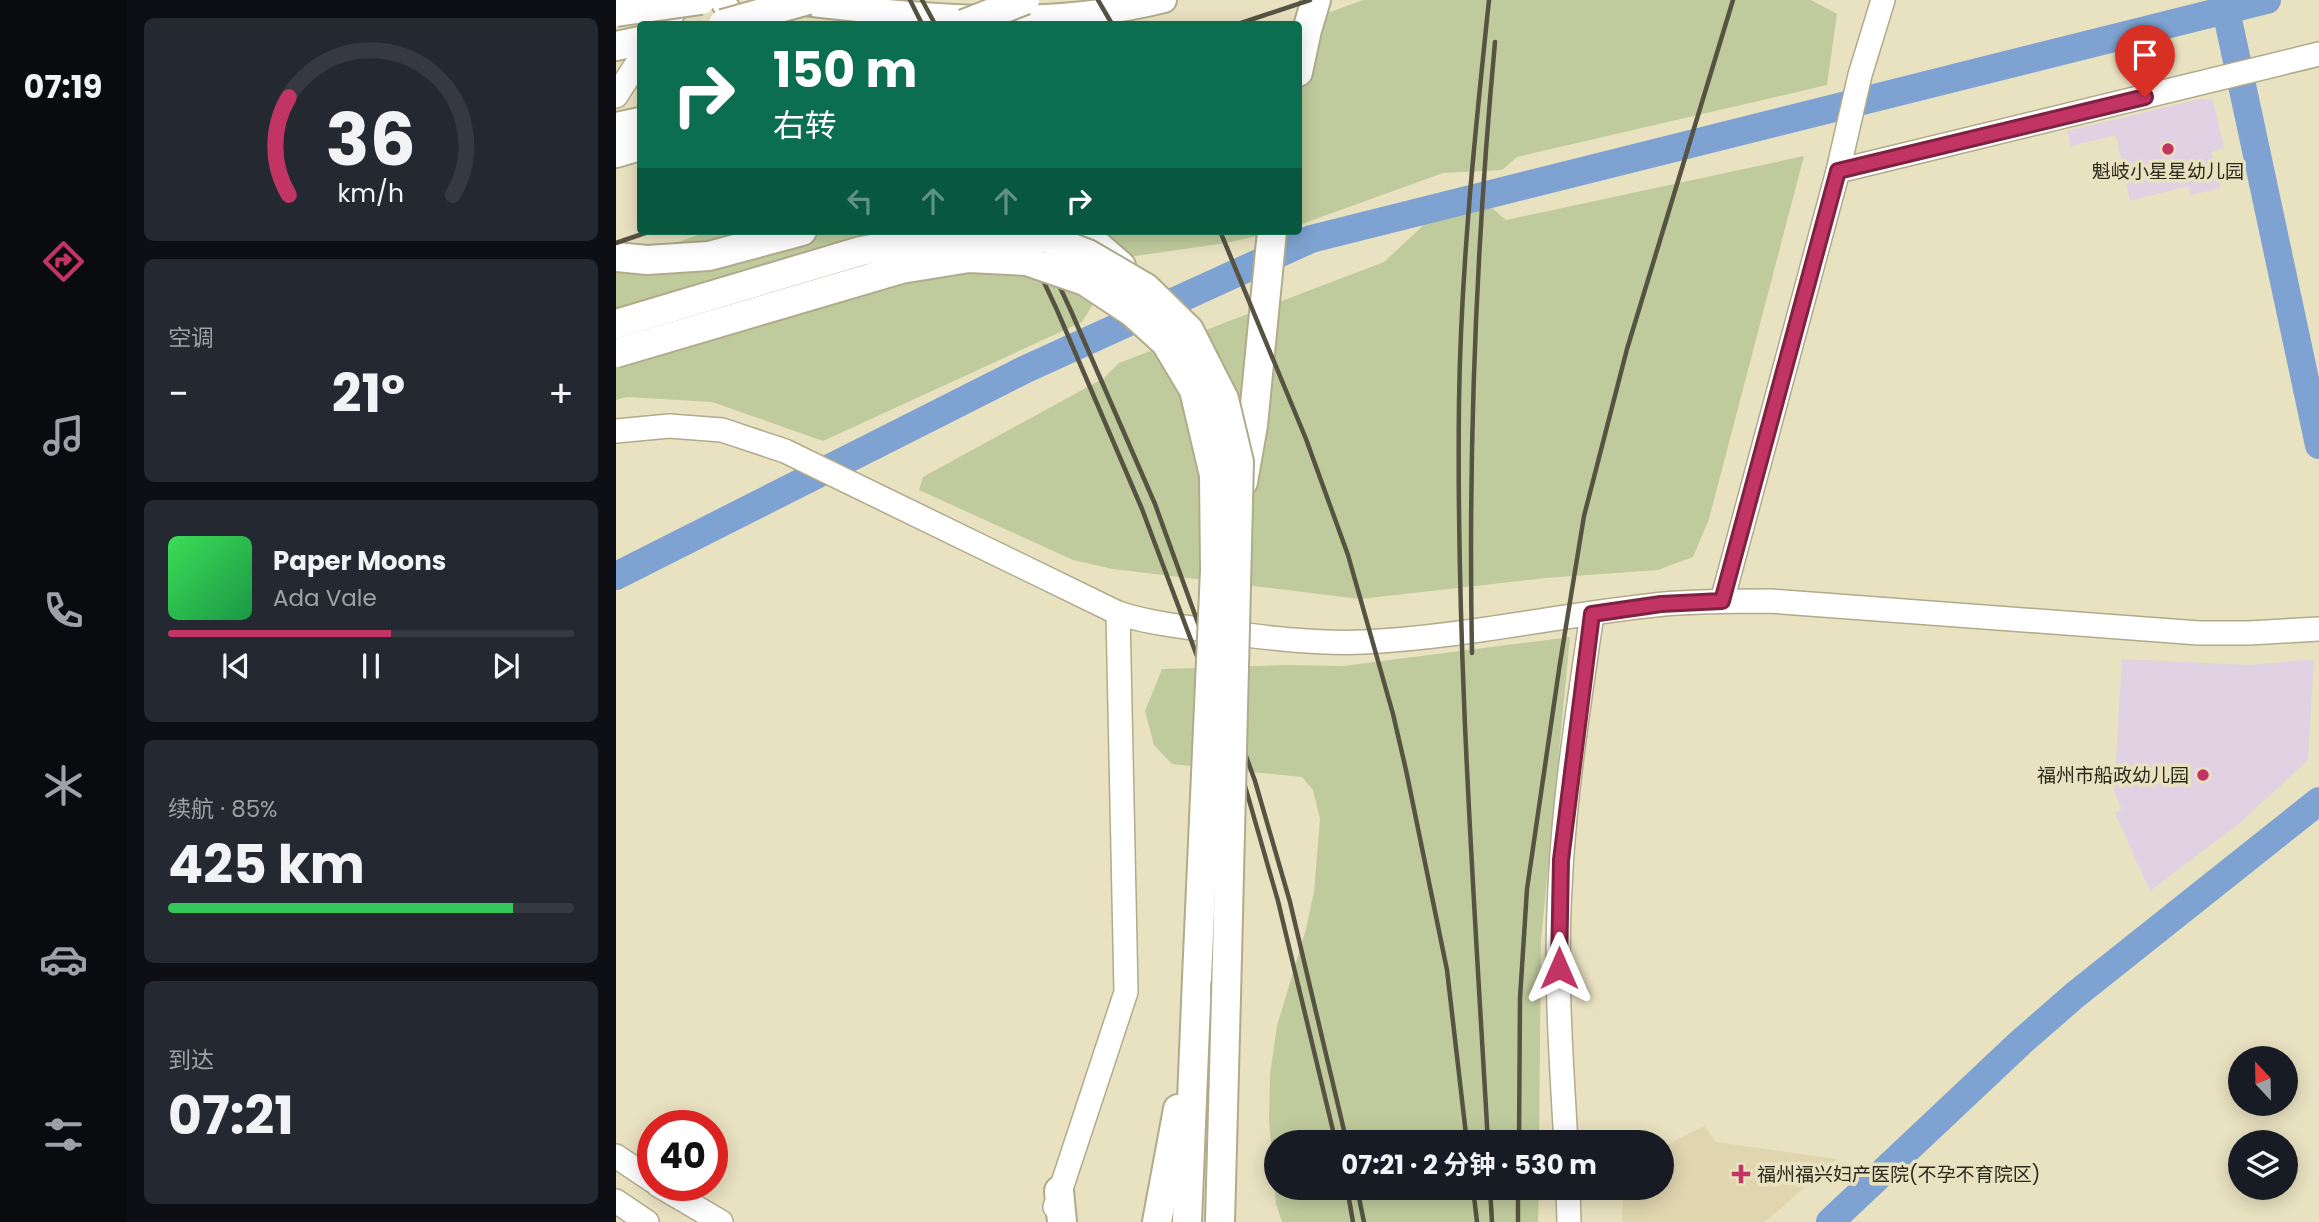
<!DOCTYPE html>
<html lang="zh">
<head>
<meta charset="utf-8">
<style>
  :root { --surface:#171b24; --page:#242831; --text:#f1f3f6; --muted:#9ea1a6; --line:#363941; --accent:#c23463 }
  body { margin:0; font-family:Poppins,"Noto Sans SC",sans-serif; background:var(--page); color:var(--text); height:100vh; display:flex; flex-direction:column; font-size:26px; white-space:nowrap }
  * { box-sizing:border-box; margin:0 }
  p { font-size:23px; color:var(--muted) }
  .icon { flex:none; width:38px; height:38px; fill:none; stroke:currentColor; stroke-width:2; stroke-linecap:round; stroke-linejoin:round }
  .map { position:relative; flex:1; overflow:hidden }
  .sheet { display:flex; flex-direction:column; gap:18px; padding:18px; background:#0d0f14; width:490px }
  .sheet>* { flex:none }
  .top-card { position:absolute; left:21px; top:21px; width:665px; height:214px; border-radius:7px; box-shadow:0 4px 18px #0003; background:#0b6e4f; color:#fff; overflow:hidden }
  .needle { width:46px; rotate:338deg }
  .fabs { position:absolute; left:1612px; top:1046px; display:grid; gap:14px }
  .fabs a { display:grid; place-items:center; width:70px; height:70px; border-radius:50%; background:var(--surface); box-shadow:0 4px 18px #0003; font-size:35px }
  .speed { position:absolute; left:21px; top:1110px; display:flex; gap:14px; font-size:35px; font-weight:700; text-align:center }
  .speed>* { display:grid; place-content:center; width:91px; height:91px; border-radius:50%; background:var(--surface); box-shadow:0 4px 18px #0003; line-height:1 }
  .speed .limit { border:10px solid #d22; background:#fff; color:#111 }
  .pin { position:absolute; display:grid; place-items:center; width:60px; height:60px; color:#fff; margin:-72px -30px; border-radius:50% 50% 50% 0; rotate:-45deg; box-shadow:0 0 7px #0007 }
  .pin .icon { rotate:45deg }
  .me { position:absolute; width:77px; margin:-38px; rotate:0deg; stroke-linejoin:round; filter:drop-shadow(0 0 5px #0008) }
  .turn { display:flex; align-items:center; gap:24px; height:147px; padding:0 21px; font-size:32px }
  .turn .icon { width:91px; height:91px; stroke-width:2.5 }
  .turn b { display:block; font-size:49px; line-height:60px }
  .lanes { display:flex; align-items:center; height:66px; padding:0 21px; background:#0003; justify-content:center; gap:35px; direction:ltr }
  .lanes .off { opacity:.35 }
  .big { font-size:52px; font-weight:700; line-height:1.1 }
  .sheet .tile { flex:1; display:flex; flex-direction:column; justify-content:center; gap:10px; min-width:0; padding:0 24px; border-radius:10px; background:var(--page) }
  .sheet .dial { align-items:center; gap:0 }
  .dial svg { height:182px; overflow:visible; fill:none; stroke:var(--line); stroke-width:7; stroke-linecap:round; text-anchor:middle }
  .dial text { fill:var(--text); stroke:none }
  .song { display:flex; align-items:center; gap:21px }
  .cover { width:84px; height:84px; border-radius:10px; background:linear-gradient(135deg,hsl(130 70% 55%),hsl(140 70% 35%)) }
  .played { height:7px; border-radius:4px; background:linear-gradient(90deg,var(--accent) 55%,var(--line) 55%) }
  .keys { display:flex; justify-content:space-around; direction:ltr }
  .heat { display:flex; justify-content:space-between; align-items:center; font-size:38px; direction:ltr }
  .charge { height:10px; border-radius:5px; background:linear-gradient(90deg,#34c759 85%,var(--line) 0) }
  .trip { position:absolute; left:648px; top:1130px; width:410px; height:70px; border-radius:35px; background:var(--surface); box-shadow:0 4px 18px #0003; font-weight:700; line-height:70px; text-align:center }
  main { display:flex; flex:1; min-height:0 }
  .tab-bar { display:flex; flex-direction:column; width:126px; justify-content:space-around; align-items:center; background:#090b0e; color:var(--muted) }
  .tab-bar .icon { width:49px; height:49px }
  .tab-bar .current { color:var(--accent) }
  .tab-bar b { font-size:32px; color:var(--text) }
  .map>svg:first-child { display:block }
  .built { fill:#dfd6b0 }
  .education { fill:#e1d1e3 }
  .green { fill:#c0cb9d }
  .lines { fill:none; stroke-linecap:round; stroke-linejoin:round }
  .river { stroke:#7ea2d1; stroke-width:28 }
  .secondary-casing { stroke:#b1aa8b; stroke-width:26 }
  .primary-casing { stroke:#b1aa8b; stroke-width:28 }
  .highway-casing { stroke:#b1aa8b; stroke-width:32 }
  .secondary { stroke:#fff; stroke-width:23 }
  .primary { stroke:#fff; stroke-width:24 }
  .highway { stroke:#fff; stroke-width:28 }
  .rail { stroke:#575342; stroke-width:4.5 }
  .highway-bridge-casing { stroke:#b1aa8b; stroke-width:32; stroke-linecap:butt }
  .highway-bridge { stroke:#fff; stroke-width:28 }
  .route-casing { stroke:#7e2240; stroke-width:18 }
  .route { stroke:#c23463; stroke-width:12 }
  .poi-dot { fill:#c23463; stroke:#e9e2c1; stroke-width:2.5 }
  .labels { text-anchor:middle; stroke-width:7; stroke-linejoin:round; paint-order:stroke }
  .poi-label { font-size:19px; fill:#2b281c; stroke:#e9e2c1 }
</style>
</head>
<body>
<main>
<nav class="tab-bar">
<b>07:19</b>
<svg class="icon current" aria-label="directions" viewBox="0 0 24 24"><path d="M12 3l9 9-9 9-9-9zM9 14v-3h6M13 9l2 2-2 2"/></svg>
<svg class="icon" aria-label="music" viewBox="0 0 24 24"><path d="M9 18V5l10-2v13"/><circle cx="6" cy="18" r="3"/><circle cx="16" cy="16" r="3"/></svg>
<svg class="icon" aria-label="phone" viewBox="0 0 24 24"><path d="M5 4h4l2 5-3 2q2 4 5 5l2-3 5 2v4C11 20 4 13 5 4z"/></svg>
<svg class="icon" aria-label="climate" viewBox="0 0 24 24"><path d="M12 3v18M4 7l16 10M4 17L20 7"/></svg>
<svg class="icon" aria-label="car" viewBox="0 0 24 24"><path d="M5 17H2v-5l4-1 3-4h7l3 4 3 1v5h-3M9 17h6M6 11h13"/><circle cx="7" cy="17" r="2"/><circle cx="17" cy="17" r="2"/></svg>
<svg class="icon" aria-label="filters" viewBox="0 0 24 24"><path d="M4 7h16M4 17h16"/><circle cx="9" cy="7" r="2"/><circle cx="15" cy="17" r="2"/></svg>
</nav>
<section class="sheet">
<div class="tile dial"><svg viewBox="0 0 100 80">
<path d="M14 69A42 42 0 1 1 86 69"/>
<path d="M14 69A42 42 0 0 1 14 26" stroke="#c23463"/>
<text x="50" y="56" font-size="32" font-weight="700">36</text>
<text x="50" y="72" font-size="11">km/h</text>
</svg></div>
<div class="tile"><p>空调</p>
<div class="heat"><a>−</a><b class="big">21°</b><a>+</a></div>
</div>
<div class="tile">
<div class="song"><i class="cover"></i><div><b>Paper Moons</b><p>Ada Vale</p></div></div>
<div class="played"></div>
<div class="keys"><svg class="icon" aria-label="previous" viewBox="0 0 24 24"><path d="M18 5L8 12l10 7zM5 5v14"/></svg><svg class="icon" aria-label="pause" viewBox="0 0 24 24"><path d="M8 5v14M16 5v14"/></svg><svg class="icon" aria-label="next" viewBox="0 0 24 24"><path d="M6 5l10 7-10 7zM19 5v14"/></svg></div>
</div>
<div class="tile"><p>续航 · 85%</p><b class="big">425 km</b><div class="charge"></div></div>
<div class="tile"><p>到达</p><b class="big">07:21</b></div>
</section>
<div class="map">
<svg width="1703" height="1222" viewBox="0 0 1703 1222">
  <rect width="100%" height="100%" fill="#e9e2c1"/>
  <path class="built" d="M1088,1126L1100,1142L1221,1159L1149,1222H1006L1007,1188H1045V1148Z"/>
  <g class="education">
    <path d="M1584,99L1597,100L1608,148L1595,152L1605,188L1575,195L1572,186L1514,201L1500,135L1455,146L1451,131Z"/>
    <path d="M1506,659L1634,665L1698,659L1692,760L1625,822L1534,891L1499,813L1506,809L1498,791Z"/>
  </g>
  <g class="green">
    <path d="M747,0H1195L1221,14L1211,85L901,157L886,170L827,173L683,225L682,24Z"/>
    <path d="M1188,156L1093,519L1077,557L1042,570L929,578L744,599L497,569L457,560L303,490L307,477L488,378L503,363L768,262L811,222L876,208L890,220Z"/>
    <path d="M94,231H663L610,243L506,258L466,322L207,441L96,402L11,397L0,400V263Z"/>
    <path d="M954,637L925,941L923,1143H660V1188H923L922,1222H666L660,1204L653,1120L654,1074L661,1026L690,929L698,892L704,819L697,790L686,777L556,764L538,745L529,711L546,669L669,665L727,666Z"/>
  </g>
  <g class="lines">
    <g class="river">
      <path d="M1651,0L1610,10L1703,445"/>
      <path d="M0,576L410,369L695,239L1610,10"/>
      <path d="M1214,1222L1404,1043L1459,995L1703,801"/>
    </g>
    <defs>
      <g id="secondary">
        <path d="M49,24L67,0"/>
        <path d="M0,96L24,59"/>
        <path d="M1222,171L1703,54"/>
        <path d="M0,431L53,426L106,430L169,451L502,613C535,624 571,627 606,632C653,638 701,644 748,642C849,637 948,614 1048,604C1083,601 1118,601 1154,601L1583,633H1633L1703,629"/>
        <path d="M1106,601L1222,171L1244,75L1267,0"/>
        <path d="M950,1143C945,1058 939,973 944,888C948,796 963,704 976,614"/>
        <path d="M0,1156L37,1181"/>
        <path d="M42,1185L105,1222"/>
        <path d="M952,1188L953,1222"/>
        <path d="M0,1201L31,1222"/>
        <path d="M439,1207L510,992L502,613"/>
      </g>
      <g id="primary">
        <path d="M106,0L121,24"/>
        <path d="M172,1C297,16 424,31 548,0"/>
      </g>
      <g id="highway">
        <path d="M0,46L24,41"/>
        <path d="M682,72L691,30L700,0"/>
        <path d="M0,127L24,122"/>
        <path d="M0,153L24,146"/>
        <path d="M465,231L505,266"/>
        <path d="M0,257L31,260L93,256L186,231"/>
        <path d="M627,482L637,425L656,231"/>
        <path d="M443,1191L446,1222"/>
        <path d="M541,1222L562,1109"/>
        <path d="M571,1222L581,978"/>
        <path d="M604,1222L610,997"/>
      </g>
    </defs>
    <use href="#secondary" class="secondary-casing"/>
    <use href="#primary" class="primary-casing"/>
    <use href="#highway" class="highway-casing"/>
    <use href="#secondary" class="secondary"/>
    <use href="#primary" class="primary"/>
    <use href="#highway" class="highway"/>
    <g class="rail">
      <path d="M294,0L306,24"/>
      <path d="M306,0L319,24"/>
      <path d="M482,0L496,24"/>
      <path d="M622,24L694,0"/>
      <path d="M404,231L441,310L526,509L627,779L662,901L720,1143"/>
      <path d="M418,231L455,311L539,504L639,781L674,902L731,1143"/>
      <path d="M604,231L690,439L732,555L777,714L790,770L831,970L851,1143"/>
      <path d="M0,243L35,231"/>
      <path d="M856,653C852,447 860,247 879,42"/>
      <path d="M872,1143C858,896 840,649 843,401C845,267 859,133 873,0"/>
      <path d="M903,1143L904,998L911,889L944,663L968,516L1011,349L1117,0"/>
      <path d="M731,1188L737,1222"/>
      <path d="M741,1188L748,1222"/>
      <path d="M857,1188L861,1222"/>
      <path d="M874,1188L876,1222"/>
      <path d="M902,1222V1188"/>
    </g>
    <defs>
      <g id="highway-bridge">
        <path d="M0,12L85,0"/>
        <path d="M107,24L192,0"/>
        <path d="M348,24L409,0"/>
        <path d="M0,324L245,251L310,239L371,234L430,238L472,254L530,288L573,330L608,399L623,462L610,997"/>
        <path d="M0,353L285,269L353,258L411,261L469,281L516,312L550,343L578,390L598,475L599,570L581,978"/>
      </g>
    </defs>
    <use href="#highway-bridge" class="highway-bridge-casing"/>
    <use href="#highway-bridge" class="highway-bridge"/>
  </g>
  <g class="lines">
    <defs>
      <path id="route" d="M943,968L945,860L976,614L1045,604L1106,601L1222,171L1529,97"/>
    </defs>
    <use href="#route" class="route-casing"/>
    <use href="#route" class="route"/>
  </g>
  <g class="poi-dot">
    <circle cx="1552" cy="149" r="7"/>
    <circle cx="1587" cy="775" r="7"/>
    <path d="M1121.5 1163.5h7v7h7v7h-7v7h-7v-7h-7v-7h7z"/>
  </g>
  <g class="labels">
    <g class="poi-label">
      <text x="1552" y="178">魁岐小星星幼儿园</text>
      <text x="1573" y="782" text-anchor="end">福州市船政幼儿园</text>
      <text x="1141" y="1181" text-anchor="start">福州福兴妇产医院(不孕不育院区)</text>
    </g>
  </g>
</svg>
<div class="fabs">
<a><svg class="needle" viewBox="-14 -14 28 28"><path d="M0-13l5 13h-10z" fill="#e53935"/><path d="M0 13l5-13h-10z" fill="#9ea1a6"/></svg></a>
<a><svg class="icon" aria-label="layers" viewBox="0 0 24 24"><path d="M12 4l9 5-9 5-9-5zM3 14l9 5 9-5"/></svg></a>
</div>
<div class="speed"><div class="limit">40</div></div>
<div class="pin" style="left:1529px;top:97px;background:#d93025"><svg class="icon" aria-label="arrive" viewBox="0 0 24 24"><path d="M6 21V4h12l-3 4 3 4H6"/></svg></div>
<svg class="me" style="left:943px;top:968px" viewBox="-20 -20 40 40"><path d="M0-17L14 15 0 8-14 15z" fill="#c23463" stroke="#fff" stroke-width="4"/></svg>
<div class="trip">07:21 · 2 分钟 · 530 m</div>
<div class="top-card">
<div class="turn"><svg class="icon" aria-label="right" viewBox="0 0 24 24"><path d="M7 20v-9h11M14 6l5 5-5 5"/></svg><div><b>150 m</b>右转</div></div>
<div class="lanes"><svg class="icon off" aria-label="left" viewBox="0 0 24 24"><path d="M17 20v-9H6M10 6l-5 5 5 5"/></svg><svg class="icon off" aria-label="ahead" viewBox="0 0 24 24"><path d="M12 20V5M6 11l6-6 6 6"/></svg><svg class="icon off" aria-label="ahead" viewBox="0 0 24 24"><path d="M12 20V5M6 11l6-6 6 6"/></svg><svg class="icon" aria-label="right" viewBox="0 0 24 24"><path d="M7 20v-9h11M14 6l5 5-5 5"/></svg></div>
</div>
</div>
</main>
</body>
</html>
